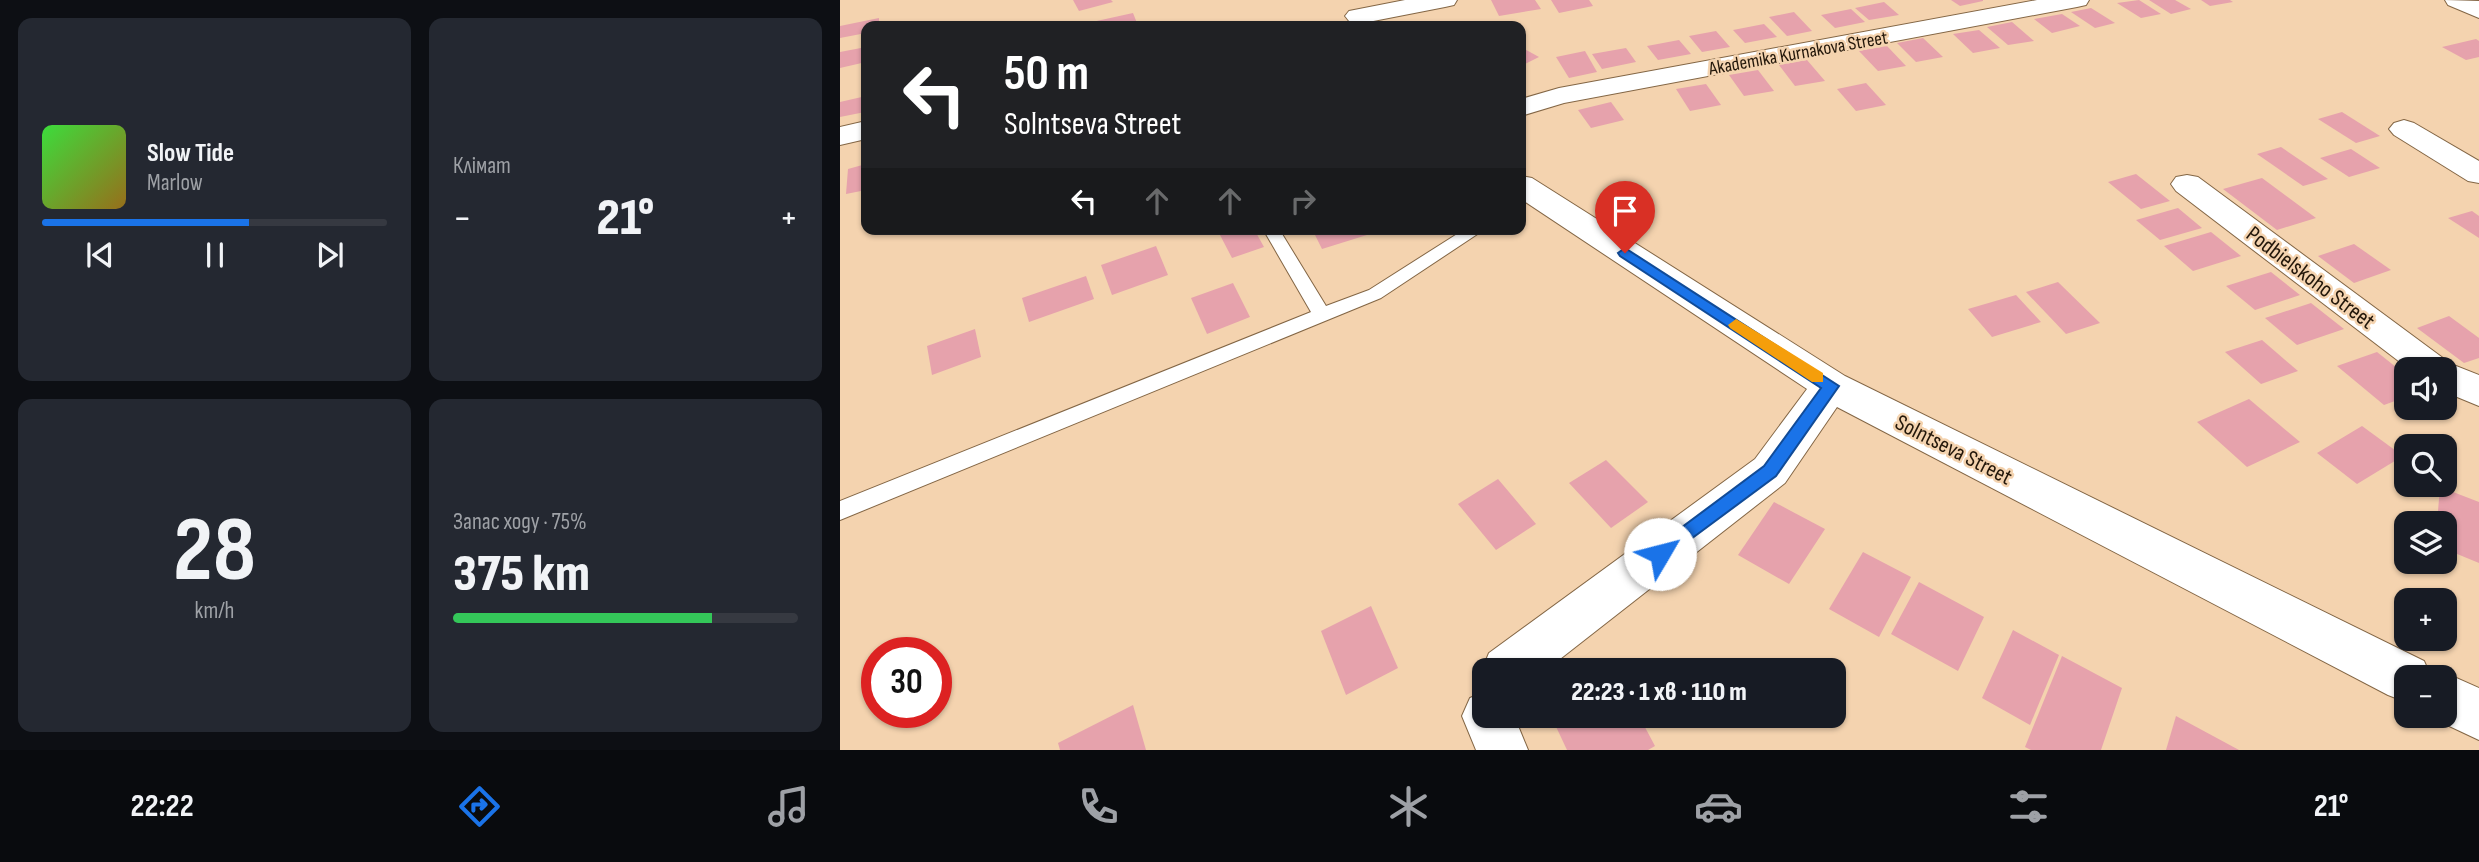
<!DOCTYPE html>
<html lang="uk">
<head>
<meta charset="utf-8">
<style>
  :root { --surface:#171b24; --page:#242831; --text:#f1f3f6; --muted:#9ea1a6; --line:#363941; --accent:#1a73e8 }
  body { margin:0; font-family:"Sofia Sans Condensed",sans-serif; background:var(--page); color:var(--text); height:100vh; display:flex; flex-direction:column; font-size:26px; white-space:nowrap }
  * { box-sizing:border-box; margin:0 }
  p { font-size:23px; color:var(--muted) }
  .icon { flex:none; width:38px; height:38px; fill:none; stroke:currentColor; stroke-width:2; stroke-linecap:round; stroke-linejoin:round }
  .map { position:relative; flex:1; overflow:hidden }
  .details { display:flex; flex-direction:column; gap:18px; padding:18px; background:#0d0f14; width:840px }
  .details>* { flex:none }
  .guide { position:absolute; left:21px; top:21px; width:665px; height:214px; border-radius:14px; box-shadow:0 2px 5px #0004; background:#202124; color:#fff; overflow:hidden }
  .fabs { position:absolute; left:1554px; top:357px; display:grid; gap:14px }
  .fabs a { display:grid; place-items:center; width:63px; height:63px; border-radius:14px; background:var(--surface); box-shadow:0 2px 5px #0004; font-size:35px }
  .speed { position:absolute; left:21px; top:637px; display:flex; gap:14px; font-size:35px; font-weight:700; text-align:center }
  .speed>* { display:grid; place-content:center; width:91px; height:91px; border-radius:50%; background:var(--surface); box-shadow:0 2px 5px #0004; line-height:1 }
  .speed .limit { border:10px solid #d22; background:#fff; color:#111 }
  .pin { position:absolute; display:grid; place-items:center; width:60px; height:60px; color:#fff; margin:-72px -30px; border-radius:50% 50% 50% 0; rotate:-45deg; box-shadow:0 0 7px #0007 }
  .pin .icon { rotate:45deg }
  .me { position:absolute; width:77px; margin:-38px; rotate:53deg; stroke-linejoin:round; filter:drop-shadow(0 0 5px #0008) }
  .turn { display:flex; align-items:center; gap:24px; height:147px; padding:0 28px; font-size:32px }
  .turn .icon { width:91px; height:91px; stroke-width:2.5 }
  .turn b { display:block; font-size:49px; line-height:60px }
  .lanes { display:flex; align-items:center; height:66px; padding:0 28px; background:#0003; justify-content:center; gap:35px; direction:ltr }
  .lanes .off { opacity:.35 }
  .big { font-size:52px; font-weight:800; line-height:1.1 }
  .details .card { flex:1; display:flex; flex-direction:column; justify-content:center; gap:10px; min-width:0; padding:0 24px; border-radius:14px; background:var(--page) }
  .details .dial { align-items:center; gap:0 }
  .dial b { font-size:91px; line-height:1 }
  .song { display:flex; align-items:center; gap:21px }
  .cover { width:84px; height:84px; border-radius:10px; background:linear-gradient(135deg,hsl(120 70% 55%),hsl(40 70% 35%)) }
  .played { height:7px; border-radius:4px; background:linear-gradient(90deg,var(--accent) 60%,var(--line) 60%) }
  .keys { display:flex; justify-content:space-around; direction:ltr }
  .heat { display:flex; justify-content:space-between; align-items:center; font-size:38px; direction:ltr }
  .charge { height:10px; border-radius:5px; background:linear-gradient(90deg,#34c759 75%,var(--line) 0) }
  .details .tiles { flex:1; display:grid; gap:18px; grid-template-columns:repeat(2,1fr) }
  .trip { position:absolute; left:632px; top:658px; width:374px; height:70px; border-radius:14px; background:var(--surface); box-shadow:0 2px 5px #0004; font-weight:800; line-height:70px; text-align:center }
  .tab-bar { display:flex; height:112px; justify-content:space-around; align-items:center; background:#090b0e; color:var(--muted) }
  .tab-bar .icon { width:49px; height:49px }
  .tab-bar .active { color:var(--accent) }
  .tab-bar b { font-size:32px; color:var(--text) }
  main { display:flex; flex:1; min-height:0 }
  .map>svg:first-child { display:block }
  .building { fill:#e6a2ac }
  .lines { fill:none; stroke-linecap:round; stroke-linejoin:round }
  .lane-casing { stroke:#836645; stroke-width:2 }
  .street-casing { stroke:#836645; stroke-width:2 }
  .lane { fill:#fff; fill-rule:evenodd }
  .street { fill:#fff; fill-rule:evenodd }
  .route { fill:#1a73e8; stroke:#114b97; stroke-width:2 }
  .slow { fill:#f59e0b }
  .labels { text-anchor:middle; stroke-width:5; stroke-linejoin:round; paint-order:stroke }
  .far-street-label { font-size:19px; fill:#23170a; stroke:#f4d3af }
  .street-label { font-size:23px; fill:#23170a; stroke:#f4d3af }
</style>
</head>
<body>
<main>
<section class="details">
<div class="tiles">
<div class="card">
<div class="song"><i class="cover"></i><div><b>Slow Tide</b><p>Marlow</p></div></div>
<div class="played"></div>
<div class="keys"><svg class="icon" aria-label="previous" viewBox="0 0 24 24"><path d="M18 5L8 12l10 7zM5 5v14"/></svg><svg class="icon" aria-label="pause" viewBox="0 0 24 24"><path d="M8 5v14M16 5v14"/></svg><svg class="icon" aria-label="next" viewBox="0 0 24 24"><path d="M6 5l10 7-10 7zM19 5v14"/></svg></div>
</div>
<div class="card"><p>Клімат</p>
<div class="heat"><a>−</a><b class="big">21°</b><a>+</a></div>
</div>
<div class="card dial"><b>28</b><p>km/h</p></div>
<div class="card"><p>Запас ходу · 75%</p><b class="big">375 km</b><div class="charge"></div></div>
</div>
</section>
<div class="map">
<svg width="1639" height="750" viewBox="0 0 1639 750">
  <rect width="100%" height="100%" fill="#f4d3af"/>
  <g class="building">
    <path d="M233,0H271L273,2L239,11Z"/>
    <path d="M651,0H695L701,9L659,16Z"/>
    <path d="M711,0H749L753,6L719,13Z"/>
    <path d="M1111,0H1143V1L1120,6Z"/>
    <path d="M1299,0L1321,14L1301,18L1277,3Z"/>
    <path d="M1309,0H1335L1351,9L1331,14Z"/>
    <path d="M1361,0H1390L1393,2L1370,6Z"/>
    <path d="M1044,2L1059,15L1029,20L1015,8Z"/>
    <path d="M1251,8L1275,23L1255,28L1231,12Z"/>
    <path d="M1011,9L1025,22L995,28L981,15Z"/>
    <path d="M954,12L972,31L947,36L929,17Z"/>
    <path d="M293,13L297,23L253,26L252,22Z"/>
    <path d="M1222,14L1240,26L1212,33L1194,19Z"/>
    <path d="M39,18V26H26V33L0,38V26Z"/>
    <path d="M1172,22L1194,41L1168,45L1147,27Z"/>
    <path d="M924,24L937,37L905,43L893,30Z"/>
    <path d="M1139,30L1160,48L1133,53L1113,34Z"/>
    <path d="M876,31L890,47L862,52L849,36Z"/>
    <path d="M1083,38L1103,57L1076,62L1057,43Z"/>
    <path d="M1636,39L1639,41V57L1626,60L1602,47Z"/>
    <path d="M839,40L851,54L818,60L807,46Z"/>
    <path d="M1047,46L1066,66L1038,71L1019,51Z"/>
    <path d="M26,47V62L0,68V52Z"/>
    <path d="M681,47L699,57L681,66Z"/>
    <path d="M786,48L796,62L762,69L752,54Z"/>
    <path d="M745,51L757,72L729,78L716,57Z"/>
    <path d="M967,60L985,81L955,86L939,65Z"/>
    <path d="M918,70L934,91L904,96L889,75Z"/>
    <path d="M1026,83L1046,105L1016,111L997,89Z"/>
    <path d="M866,84L881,105L850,111L836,89Z"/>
    <path d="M26,96L25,112L0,117V102Z"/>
    <path d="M771,102L784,120L751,128L738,110Z"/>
    <path d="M1502,112L1540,136L1516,143L1478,119Z"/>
    <path d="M1441,147L1488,179L1463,186L1417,154Z"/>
    <path d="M1511,149L1540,168L1509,177L1480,158Z"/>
    <path d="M26,164V190L6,194L8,169Z"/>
    <path d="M1296,174L1330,201L1301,209L1268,182Z"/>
    <path d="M1422,178L1476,218L1437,230L1383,189Z"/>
    <path d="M1338,208L1362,228L1320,240L1296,220Z"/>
    <path d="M1632,211L1639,216V238L1608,218Z"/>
    <path d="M396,229H414L424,247L392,258L380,235Z"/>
    <path d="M472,229H543V230L482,249Z"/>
    <path d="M1371,232L1401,256L1353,271L1324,246Z"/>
    <path d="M1514,244L1551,270L1514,283L1478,256Z"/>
    <path d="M316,246L328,275L272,295L261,265Z"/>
    <path d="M1431,272L1460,295L1415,310L1386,286Z"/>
    <path d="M246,276L254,299L189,322L182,298Z"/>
    <path d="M1218,282L1260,323L1226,334L1186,292Z"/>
    <path d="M393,283L410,317L367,334L351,298Z"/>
    <path d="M1176,295L1201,322L1152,337L1128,309Z"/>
    <path d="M1471,303L1504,329L1457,345L1425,318Z"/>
    <path d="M1609,316L1639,338V358L1624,363L1577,328Z"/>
    <path d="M135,329L141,357L92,375L87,346Z"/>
    <path d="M1422,340L1458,371L1421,384L1385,352Z"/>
    <path d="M1537,352L1566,375V397L1544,405L1497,366Z"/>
    <path d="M1409,399L1460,442L1407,467L1357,422Z"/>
    <path d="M1522,426L1563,456L1517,484L1477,453Z"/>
    <path d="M766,460L808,502L771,528L729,483Z"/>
    <path d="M658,479L696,524L656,550L618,504Z"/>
    <path d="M1600,487L1639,502V563L1605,549V523H1597Z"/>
    <path d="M934,502L985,529L949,584L898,555Z"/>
    <path d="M1023,552L1071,577L1039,637L989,609Z"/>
    <path d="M1079,582L1144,617L1118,671L1051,634Z"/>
    <path d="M531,606L558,668L506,695L481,631Z"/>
    <path d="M1173,630L1219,655L1190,725L1142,698Z"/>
    <path d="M1222,656L1282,688L1261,750H1191L1185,747Z"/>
    <path d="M293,705L306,750H220L218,743Z"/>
    <path d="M711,716H799L815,746L808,750H727Z"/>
    <path d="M1336,716L1399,750H1326Z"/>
  </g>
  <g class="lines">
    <defs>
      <path id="lane" d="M423,229H439L486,306L529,290L625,229H645L541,298L0,520V501L471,312Z"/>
      <g id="street">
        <path d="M565,0H617L614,5L605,7L518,24L509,21L505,16L509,11Z"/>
        <path d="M1197,0H1249L1246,5L1237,7L724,103L681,116V99L719,88Z"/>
        <path d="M1605,0L1639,1V18L1608,5Z"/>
        <path d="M1564,120L1574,123L1639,161V183L1628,181L1554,135L1549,129L1554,123Z"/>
        <path d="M26,121V139L0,145V127Z"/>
        <path d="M1347,175L1358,177L1611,364L1639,375V406L1605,392V369H1569L1336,191L1331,184L1336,177Z"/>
        <path d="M681,176L692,178L1005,376L1584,661L1591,677H1566V702L1548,695L997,407L945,483L706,670H644V674L642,670L649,653L915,459L967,389L681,199Z"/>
        <path d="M1605,673L1639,688V740L1588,716H1605V677H1595Z"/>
        <path d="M644,692V716H674L688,750H636L622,716L630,698Z"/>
      </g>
    </defs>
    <use href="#lane" class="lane-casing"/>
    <use href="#street" class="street-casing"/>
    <use href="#lane" class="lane"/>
    <use href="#street" class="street"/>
  </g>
  <path class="route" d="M785,248L999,386L936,476L820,562L814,560L811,554L814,548L924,466L981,388L780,256L778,253Z"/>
  <path class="slow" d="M896,319L983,373V382H972L890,328L888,325Z"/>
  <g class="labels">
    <g class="far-street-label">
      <text transform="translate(958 52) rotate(-10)" y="7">Akademika Kurnakova Street</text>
    </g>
    <g class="street-label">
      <text transform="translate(1471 277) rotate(37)" y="8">Podbielskoho Street</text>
      <text transform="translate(1114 449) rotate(27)" y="8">Solntseva Street</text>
    </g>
  </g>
</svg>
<div class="fabs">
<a><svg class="icon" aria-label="sound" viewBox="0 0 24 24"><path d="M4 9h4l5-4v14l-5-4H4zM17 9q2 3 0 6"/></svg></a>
<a><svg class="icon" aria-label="search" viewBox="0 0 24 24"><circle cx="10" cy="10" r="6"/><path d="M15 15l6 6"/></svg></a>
<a><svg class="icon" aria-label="layers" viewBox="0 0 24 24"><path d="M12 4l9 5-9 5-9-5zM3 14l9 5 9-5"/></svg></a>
<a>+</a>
<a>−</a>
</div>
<div class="speed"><div class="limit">30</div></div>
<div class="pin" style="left:785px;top:253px;background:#d93025"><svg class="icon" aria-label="arrive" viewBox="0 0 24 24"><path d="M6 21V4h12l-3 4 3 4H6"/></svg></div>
<svg class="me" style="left:820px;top:554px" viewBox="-20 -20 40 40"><circle r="19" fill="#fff"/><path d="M0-13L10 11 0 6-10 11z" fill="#1a73e8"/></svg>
<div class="trip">22:23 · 1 хв · 110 m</div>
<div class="guide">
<div class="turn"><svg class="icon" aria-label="left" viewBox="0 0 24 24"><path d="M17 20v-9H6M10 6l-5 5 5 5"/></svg><div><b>50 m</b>Solntseva Street</div></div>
<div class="lanes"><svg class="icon" aria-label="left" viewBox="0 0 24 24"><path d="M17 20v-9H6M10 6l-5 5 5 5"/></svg><svg class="icon off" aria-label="ahead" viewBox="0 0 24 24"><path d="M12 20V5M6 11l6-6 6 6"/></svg><svg class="icon off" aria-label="ahead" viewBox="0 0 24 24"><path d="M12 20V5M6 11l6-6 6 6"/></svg><svg class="icon off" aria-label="right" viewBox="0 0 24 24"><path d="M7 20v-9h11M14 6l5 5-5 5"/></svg></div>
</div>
</div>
</main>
<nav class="tab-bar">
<b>22:22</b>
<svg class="icon active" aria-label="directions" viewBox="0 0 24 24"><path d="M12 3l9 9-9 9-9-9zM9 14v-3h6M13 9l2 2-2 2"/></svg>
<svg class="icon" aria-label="music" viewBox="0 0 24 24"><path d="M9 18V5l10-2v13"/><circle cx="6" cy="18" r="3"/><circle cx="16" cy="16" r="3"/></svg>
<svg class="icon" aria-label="phone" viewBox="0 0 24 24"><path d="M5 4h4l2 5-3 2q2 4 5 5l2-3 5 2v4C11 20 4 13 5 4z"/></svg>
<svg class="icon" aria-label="climate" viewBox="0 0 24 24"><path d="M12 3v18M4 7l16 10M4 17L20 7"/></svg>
<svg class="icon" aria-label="car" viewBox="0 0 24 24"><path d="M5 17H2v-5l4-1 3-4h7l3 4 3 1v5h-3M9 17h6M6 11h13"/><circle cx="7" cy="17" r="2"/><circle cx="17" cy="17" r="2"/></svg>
<svg class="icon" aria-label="filters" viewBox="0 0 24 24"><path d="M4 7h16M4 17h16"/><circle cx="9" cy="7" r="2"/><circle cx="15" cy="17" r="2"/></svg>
<b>21°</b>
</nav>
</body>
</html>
